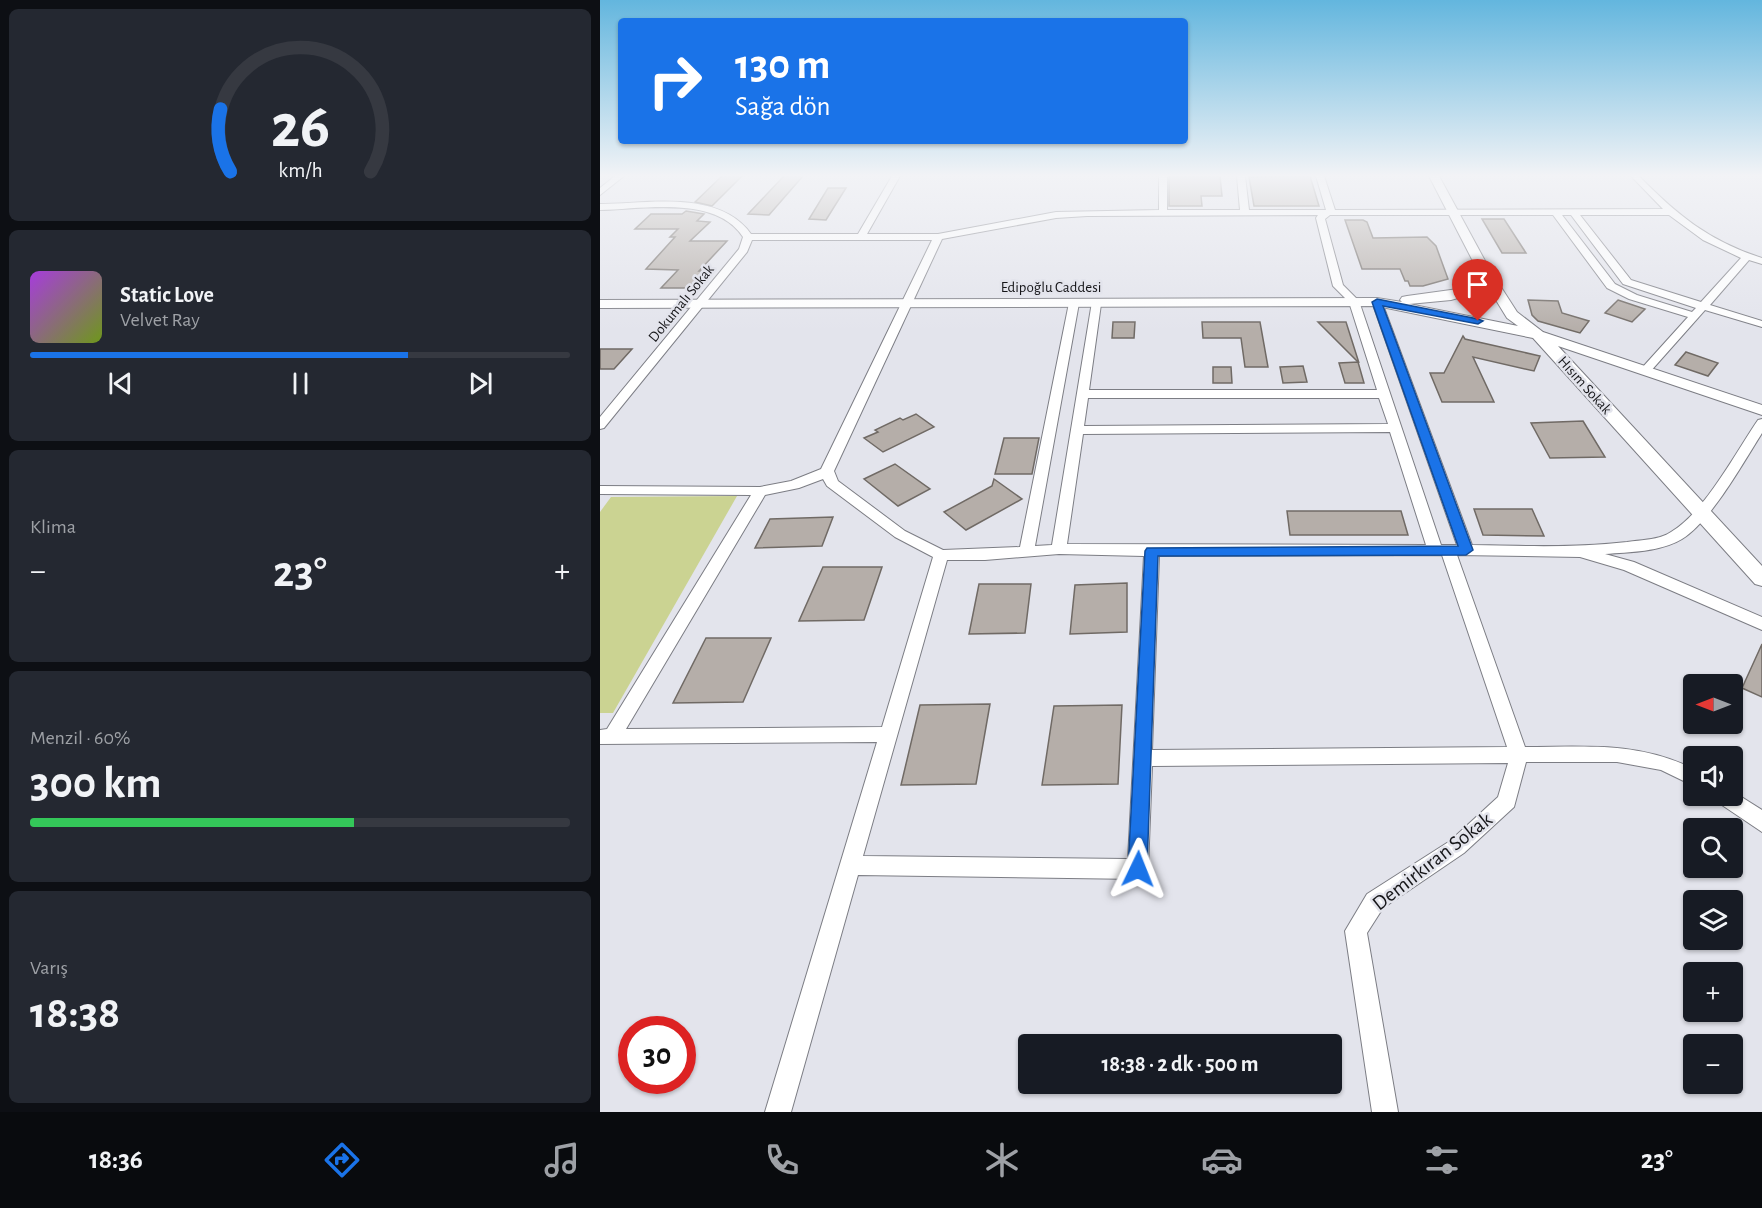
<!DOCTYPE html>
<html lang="tr">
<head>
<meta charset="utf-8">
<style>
  :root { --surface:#171b24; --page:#242831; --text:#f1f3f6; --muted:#9ea1a6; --line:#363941; --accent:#1a73e8 }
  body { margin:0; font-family:"Alegreya Sans",sans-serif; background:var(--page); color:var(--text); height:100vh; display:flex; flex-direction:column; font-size:22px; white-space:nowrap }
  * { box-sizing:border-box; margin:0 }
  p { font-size:20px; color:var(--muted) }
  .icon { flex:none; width:33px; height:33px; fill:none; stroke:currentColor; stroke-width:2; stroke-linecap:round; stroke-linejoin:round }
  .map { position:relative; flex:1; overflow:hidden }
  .details { display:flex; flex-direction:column; gap:9px; padding:9px; background:#0d0f14; width:600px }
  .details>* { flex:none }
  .banner { position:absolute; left:18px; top:18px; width:570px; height:126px; border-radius:6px; box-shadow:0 2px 4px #0004; background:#1a73e8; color:#fff; overflow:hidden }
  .needle { width:39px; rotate:270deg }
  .tools { position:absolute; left:1083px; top:674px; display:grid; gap:12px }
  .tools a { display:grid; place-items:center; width:60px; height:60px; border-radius:6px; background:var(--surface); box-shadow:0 2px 4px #0004; font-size:30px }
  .speed { position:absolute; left:18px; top:1016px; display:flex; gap:12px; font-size:30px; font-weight:700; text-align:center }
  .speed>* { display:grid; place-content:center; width:78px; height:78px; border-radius:50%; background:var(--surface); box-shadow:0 2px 4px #0004; line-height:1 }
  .speed .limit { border:9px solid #d22; background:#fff; color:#111 }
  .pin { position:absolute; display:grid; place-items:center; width:51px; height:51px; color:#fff; margin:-62px -26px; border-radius:50% 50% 50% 0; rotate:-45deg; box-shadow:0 0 6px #0007 }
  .pin .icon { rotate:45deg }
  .me { position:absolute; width:66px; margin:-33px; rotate:2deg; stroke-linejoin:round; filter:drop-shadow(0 0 4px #0008) }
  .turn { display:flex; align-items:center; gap:21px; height:126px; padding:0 18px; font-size:27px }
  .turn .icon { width:78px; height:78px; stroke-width:2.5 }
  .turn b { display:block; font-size:42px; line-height:51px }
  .big { font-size:45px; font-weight:700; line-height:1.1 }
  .details .tile { flex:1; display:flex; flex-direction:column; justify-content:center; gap:9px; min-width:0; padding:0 21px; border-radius:9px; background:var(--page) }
  .details .dial { align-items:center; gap:0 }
  .dial svg { height:156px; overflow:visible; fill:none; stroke:var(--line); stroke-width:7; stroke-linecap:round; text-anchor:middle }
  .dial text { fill:var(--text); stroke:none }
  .song { display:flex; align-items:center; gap:18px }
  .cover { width:72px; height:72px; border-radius:9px; background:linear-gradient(135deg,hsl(280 70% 55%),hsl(80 70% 35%)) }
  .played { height:6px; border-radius:3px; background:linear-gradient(90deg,var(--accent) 70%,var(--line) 70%) }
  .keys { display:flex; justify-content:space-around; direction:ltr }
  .heat { display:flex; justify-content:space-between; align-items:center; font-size:33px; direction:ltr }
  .charge { height:9px; border-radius:4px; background:linear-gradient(90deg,#34c759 60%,var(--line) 0) }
  .trip { position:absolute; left:418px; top:1034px; width:324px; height:60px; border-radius:6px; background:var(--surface); box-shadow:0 2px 4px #0004; font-weight:700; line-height:60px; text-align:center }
  .tabs { display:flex; height:96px; justify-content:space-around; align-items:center; background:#090b0e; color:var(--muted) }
  .tabs .icon { width:42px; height:42px }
  .tabs .on { color:var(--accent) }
  .tabs b { font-size:27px; color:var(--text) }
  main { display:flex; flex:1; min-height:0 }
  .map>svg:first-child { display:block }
  .green { fill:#cbd392 }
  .building { fill:#b5aea9; stroke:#706a65; stroke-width:1.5 }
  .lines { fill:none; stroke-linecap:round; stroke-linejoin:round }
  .minor-casing { stroke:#7c7d84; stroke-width:2 }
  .tertiary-casing { stroke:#7c7d84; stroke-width:2 }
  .minor { fill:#fff; fill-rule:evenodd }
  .tertiary { fill:#fff; fill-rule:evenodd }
  .route { fill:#1a73e8; stroke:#114b97; stroke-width:1.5 }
  .labels { text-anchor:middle; stroke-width:5; stroke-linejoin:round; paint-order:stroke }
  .far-street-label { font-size:15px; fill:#161619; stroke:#e3e4ec }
  .near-street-label { font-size:21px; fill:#161619; stroke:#e3e4ec }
</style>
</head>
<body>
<main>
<section class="details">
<div class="tile dial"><svg viewBox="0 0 100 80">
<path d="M14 69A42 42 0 1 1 86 69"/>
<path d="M14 69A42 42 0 0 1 9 37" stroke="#1a73e8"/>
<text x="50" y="56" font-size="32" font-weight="700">26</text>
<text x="50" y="72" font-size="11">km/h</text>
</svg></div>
<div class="tile">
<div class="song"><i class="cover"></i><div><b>Static Love</b><p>Velvet Ray</p></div></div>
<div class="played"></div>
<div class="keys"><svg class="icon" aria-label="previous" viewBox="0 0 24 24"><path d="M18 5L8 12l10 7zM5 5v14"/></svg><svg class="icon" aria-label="pause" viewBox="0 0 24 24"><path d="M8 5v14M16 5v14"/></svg><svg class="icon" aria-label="next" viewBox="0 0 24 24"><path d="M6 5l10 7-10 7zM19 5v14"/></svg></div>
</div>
<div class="tile"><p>Klima</p>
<div class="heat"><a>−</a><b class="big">23°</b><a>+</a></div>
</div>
<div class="tile"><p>Menzil · 60%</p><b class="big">300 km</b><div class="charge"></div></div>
<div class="tile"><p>Varış</p><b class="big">18:38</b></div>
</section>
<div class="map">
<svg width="1162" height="1112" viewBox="0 0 1162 1112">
  <rect width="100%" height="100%" fill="#e3e4ec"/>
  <path class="green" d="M137,496L13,713H0V512L11,497Z"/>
  <g class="building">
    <path d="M122,176H142L112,206L95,202Z"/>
    <path d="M184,176H203L169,215L148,214Z"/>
    <path d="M569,176H620L622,196H601L602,206H569Z"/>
    <path d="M710,176L719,206H654L649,177Z"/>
    <path d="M228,188H246L226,220L209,219Z"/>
    <path d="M86,211L104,214L97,221L110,222L90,241H127L99,271H104L88,288H61L78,270L46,269L75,237H70L78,229H35L51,214H82Z"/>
    <path d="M882,219H904L926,253H902Z"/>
    <path d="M745,220H763L767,222L773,238L827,237L836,246L848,279L823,286H810L808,281H805L800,269H762Z"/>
    <path d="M928,300L958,301L962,313L989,321L980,333L938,321L932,315Z"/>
    <path d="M1018,300L1045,309L1032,322L1005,313Z"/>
    <path d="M513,322H535L534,338H512Z"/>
    <path d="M602,322H660L668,367H645L641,338H603Z"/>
    <path d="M718,322H746L759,363Z"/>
    <path d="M863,336L865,339L940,356L934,371L873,357L894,402H842L830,373H844Z"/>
    <path d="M0,349H32L14,369H0Z"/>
    <path d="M1086,352L1118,363L1108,376L1075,365Z"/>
    <path d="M758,362L764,383H745L739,363Z"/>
    <path d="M703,366L707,382L683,383L680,367Z"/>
    <path d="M613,367H631L632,383H613Z"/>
    <path d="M316,414L334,427L283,452L264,438L278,432L275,430L300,418L303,420Z"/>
    <path d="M983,421L1005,457L950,458L931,423Z"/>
    <path d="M404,438H439L432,474H395Z"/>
    <path d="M295,464L330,489L298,506L264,479Z"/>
    <path d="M394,479L422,499L366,530L344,512L392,486Z"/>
    <path d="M874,509H932L944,536L883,535Z"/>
    <path d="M687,511H801L808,535H690Z"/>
    <path d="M233,517L222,546L155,548L170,519Z"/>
    <path d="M223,567H282L264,620L199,621Z"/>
    <path d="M527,583V632L470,634L475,585Z"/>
    <path d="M379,584H431L425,633L369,634Z"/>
    <path d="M106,638H171L143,702L73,703Z"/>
    <path d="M1162,644V697L1142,688Z"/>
    <path d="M390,704L376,784L301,785L320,705Z"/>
    <path d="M522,705L518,784L442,785L454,706Z"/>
  </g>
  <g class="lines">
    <defs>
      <g id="minor">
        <path d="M15,176H24L0,195V188Z"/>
        <path d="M292,176H300L267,234H338L456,212L559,210V176H567V210H640L637,176H645L649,210H726L716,176H724L735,210L1063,209L1031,176H1039C1077,215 1109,241 1162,258V264L1149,260L1110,305L1162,321V327L1105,310L1049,373L1045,374L1039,371L1041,369L1088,317L1029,299L1007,288L953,215H730L725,219L743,285L759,301L841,545H857L772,302L773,300L782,302L872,545C924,546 975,548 1027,542C1041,540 1059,540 1071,532C1104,513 1136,452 1158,420L1162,419V433C1143,463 1111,521 1082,539C1061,552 1029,552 1005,554L1034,562L1162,617V630L1024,570L980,557L857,555L925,747C986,747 1037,741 1094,769V786L1061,770L1017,762H926L914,807L864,853L783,908L767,933L798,1112H772L745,931L767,894L850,841L898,797L908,763L552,766L548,869L545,876L538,879L258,875L191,1112H165L277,742L0,744V730L7,729L151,495L0,494V486L160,487L191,481L221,469L332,240H152L147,252L4,428L0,429V417L139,249L143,237C116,195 44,209 0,210V204C47,204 119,189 151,234H258ZM718,215L716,218L733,286L749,302L777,390H489L501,304L492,302L452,545L435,546L479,303L474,300L469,303L420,547L343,550L305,531L238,481L234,471L342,239L456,218L487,216ZM962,215H971L1023,284L1096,308L1092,312L1037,295L1015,284ZM980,215H1069L1103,240L1141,258L1101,302L1031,280ZM488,398H779L788,424L484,426ZM790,432L826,545L467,544L483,434ZM223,479L227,486L295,537L333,557L282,727L26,729L165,495L199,488ZM459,554L544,556L528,859L263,856L347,560H385ZM842,555L907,747L552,750L559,556Z"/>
        <path d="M1132,791L1162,810V832L1116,801L1113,795H1132Z"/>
      </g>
      <path id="tertiary" d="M829,176H839L890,270L917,312L943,332L1162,405V415L958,346L1162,566V586L1155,584L933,338L777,306L0,308V300L777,298L802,302L800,300L802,297L807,296L858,289L877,269ZM883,279L907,318L918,326L809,304L851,300L868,295Z"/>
    </defs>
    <use href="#minor" class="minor-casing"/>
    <use href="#tertiary" class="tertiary-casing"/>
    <use href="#minor" class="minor"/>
    <use href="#tertiary" class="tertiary"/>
  </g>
  <linearGradient id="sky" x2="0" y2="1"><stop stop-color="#63b6de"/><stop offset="0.53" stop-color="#f2f3f6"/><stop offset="1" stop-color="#f2f3f6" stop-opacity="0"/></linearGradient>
  <rect width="1162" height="331" fill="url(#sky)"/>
  <path class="route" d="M777,299L878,319L883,321L878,324L783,306L873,550L866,555L558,556L547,869L545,875L538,878L531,875L528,869L545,551L547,548L858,546L772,302Z"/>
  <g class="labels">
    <g class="far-street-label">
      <text x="451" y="292">Edipoğlu Caddesi</text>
      <text transform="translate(81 303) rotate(-51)" y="5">Dokumalı Sokak</text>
      <text transform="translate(985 385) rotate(48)" y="5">Hısım Sokak</text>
    </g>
    <g class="near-street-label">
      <text transform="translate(832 861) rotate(-38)" y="7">Demirkıran Sokak</text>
    </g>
  </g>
</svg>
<div class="tools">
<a><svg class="needle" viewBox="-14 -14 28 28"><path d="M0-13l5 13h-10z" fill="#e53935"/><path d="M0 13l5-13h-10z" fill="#9ea1a6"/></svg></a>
<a><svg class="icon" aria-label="sound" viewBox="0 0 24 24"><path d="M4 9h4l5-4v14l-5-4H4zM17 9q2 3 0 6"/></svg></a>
<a><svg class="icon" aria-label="search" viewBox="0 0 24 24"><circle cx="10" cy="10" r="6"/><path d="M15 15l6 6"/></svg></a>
<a><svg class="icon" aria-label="layers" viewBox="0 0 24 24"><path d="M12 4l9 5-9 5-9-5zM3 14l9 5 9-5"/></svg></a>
<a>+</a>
<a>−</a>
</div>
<div class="speed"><div class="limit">30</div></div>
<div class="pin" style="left:878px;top:321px;background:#d93025"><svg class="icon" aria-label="arrive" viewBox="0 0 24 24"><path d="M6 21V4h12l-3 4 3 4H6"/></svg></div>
<svg class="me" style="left:538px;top:869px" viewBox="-20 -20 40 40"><path d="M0-17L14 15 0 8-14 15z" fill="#1a73e8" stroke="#fff" stroke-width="4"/></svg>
<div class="trip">18:38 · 2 dk · 500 m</div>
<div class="banner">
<div class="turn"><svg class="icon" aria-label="right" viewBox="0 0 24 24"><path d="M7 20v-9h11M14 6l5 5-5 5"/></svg><div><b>130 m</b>Sağa dön</div></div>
</div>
</div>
</main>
<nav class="tabs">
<b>18:36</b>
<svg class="icon on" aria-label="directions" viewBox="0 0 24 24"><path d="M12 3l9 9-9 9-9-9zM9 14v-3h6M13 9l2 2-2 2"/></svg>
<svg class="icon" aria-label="music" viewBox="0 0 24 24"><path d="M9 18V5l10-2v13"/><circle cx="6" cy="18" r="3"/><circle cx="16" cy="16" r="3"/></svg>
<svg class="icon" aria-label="phone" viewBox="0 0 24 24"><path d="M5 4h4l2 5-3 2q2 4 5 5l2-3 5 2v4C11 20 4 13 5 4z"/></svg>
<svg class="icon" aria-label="climate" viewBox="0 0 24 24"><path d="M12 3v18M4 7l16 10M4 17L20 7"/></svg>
<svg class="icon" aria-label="car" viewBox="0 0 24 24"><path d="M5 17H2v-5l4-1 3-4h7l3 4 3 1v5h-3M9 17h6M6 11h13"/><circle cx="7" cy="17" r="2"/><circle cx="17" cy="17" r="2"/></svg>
<svg class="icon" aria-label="filters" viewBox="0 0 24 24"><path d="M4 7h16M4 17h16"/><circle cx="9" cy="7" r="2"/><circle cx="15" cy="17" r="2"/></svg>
<b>23°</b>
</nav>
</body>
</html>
